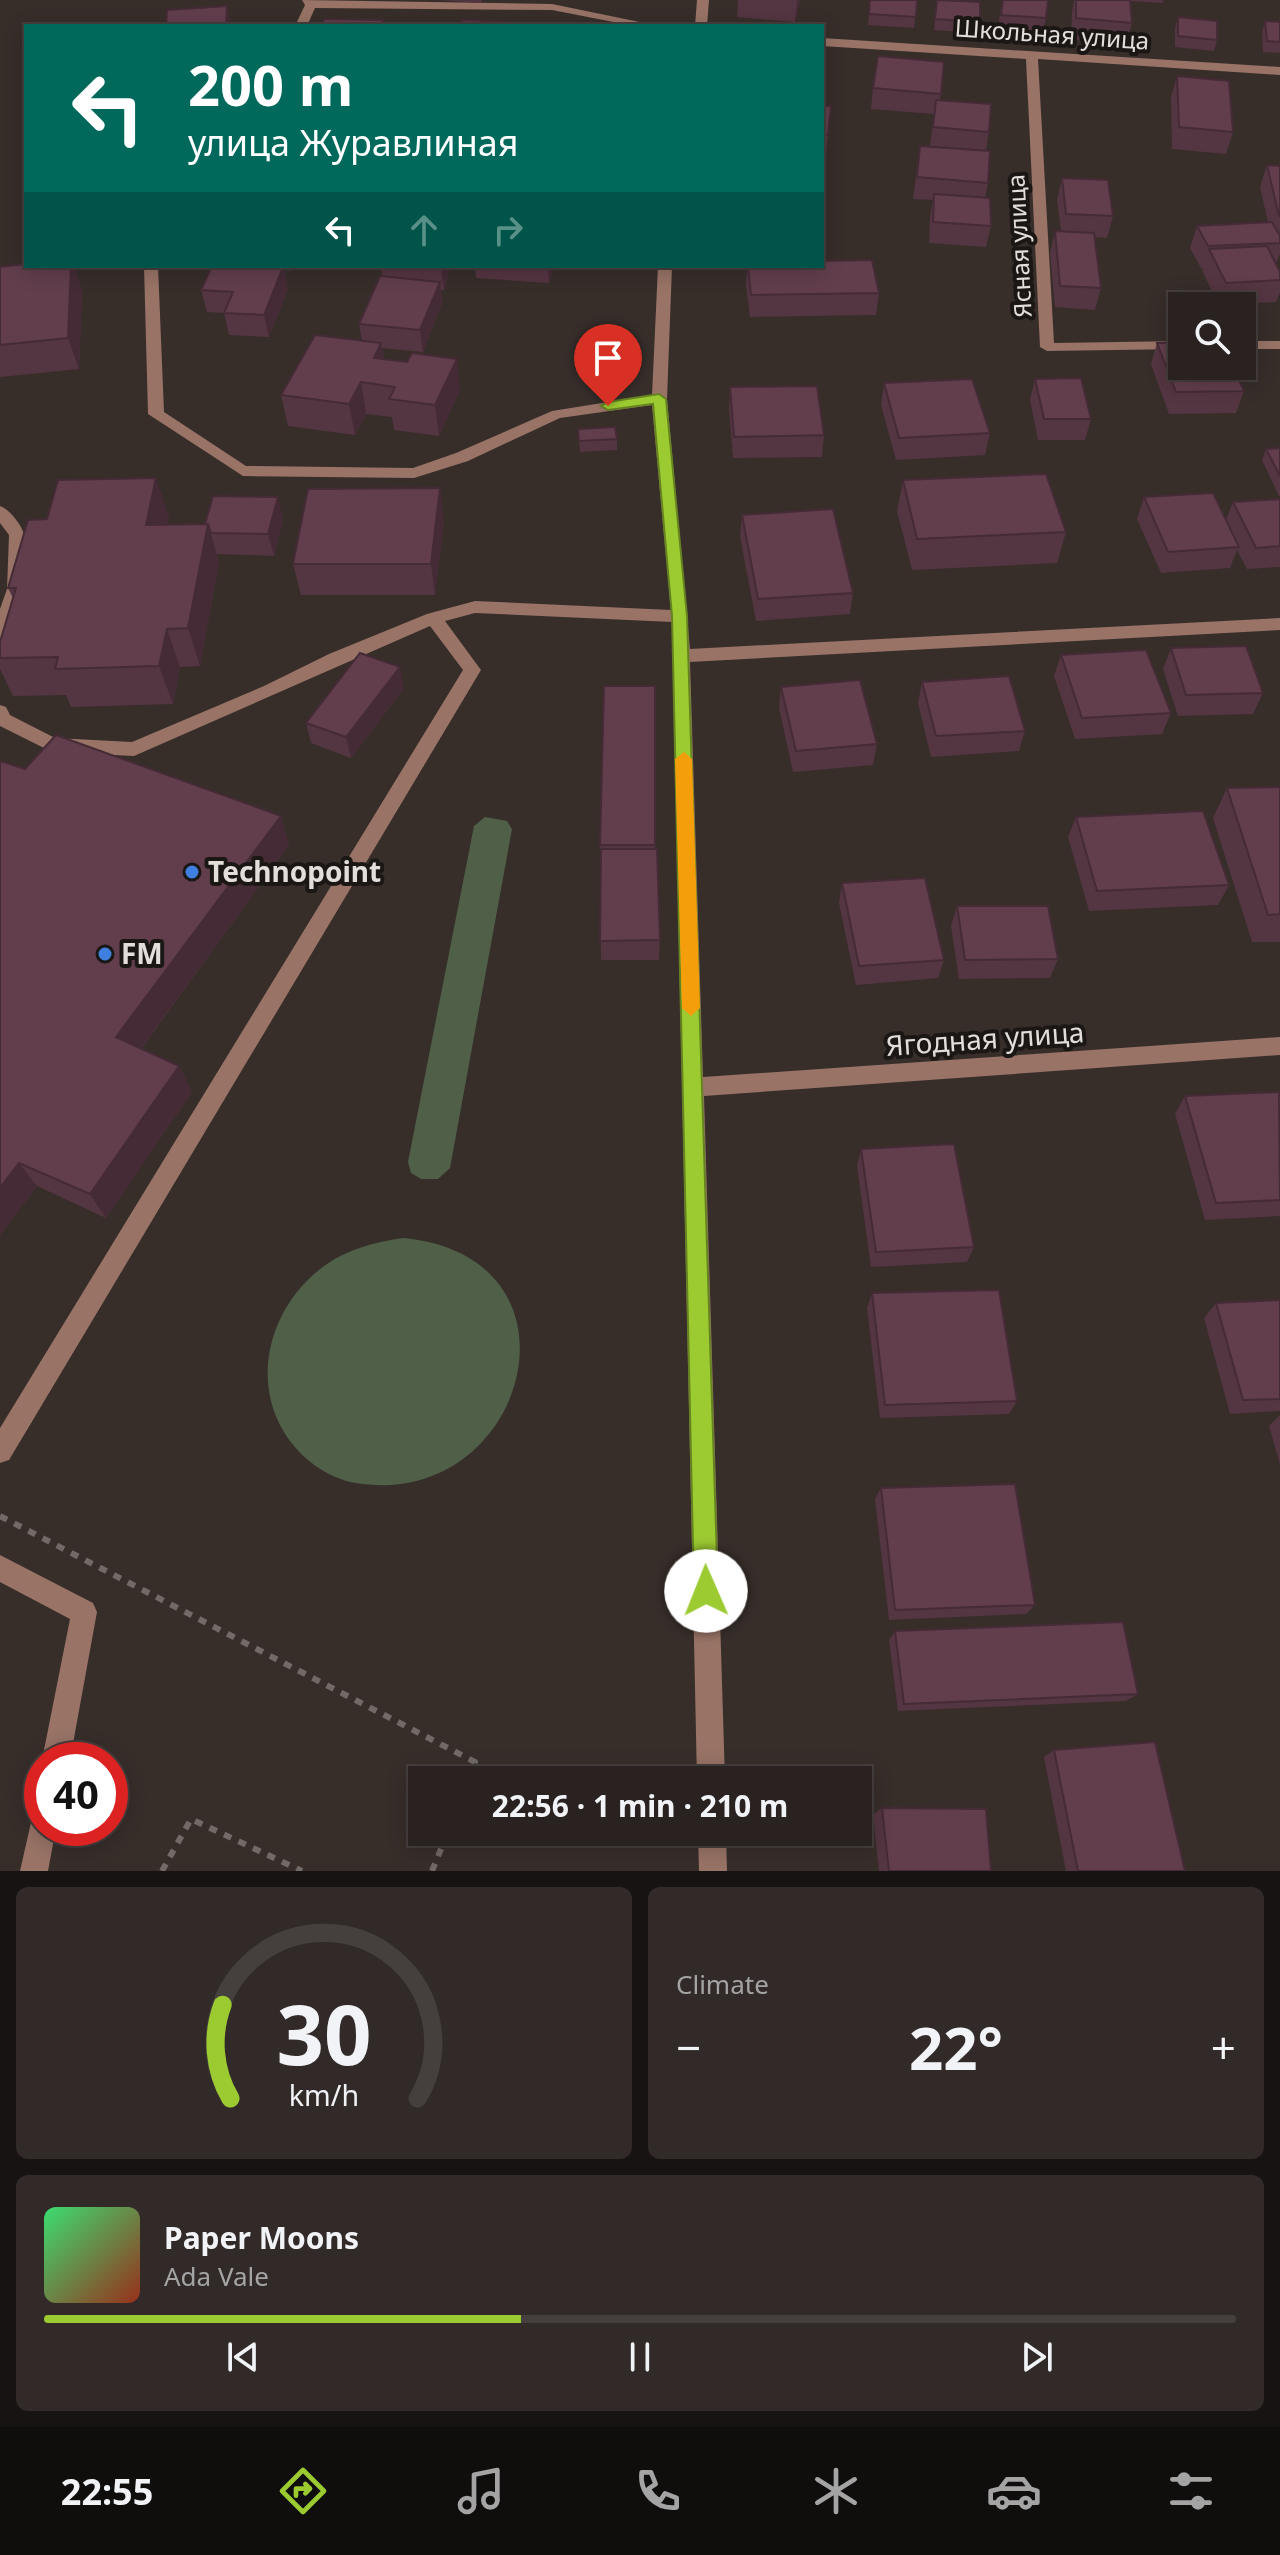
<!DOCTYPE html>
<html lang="en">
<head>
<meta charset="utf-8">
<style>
  :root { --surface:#292220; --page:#312a29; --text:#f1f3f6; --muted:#a5a4a5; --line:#453f3e; --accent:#9cca31 }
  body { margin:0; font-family:"Noto Sans",sans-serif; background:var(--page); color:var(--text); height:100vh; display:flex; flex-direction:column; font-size:30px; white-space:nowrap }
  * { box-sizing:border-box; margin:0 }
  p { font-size:26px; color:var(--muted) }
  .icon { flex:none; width:44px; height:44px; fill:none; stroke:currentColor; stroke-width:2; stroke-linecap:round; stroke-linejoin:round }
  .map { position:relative; height:1871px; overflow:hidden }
  .sheet { display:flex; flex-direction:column; gap:16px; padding:16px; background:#171312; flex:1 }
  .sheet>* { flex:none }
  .guide { position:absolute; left:24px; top:24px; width:800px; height:244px; border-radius:0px; box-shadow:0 4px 20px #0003,0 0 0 2px var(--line); background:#00695c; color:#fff; overflow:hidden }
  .fabs { position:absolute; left:1168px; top:292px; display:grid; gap:16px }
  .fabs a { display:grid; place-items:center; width:88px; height:88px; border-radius:0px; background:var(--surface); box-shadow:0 4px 20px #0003,0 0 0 2px var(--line); font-size:40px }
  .speed { position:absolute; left:24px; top:1742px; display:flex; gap:16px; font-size:40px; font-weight:700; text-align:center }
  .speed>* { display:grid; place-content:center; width:104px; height:104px; border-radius:50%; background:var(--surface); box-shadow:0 4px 20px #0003,0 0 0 2px var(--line); line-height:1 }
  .speed .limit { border:12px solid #d22; background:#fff; color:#111 }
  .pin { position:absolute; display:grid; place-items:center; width:68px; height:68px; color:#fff; margin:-82px -34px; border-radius:50% 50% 50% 0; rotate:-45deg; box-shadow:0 0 8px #0007 }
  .pin .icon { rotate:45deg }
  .me { position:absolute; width:88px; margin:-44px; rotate:359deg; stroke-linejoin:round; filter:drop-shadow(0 0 6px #0008) }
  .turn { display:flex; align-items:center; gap:28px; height:168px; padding:0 32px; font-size:36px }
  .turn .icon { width:104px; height:104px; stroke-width:2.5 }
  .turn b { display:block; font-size:56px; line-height:68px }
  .lanes { display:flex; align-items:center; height:76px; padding:0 32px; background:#0003; justify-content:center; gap:40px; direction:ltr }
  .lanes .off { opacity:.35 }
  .big { font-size:60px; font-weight:700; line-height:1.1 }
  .sheet .tile { flex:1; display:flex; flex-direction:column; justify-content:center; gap:12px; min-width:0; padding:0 28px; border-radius:12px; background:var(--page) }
  .sheet .dial { align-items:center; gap:0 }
  .dial svg { height:208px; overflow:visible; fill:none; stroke:var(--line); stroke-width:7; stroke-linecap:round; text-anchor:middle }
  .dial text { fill:var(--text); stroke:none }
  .song { display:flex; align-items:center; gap:24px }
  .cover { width:96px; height:96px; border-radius:12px; background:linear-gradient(135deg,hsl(140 70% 55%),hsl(10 70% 35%)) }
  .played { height:8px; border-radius:4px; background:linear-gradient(90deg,var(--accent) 40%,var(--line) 40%) }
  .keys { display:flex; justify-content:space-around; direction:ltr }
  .heat { display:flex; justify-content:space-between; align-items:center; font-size:44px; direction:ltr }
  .sheet .tiles { flex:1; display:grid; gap:16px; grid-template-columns:1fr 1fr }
  .tile:last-child { grid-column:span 2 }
  .trip { position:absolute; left:408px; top:1766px; width:464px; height:80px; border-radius:0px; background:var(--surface); box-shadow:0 4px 20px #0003,0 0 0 2px var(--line); font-weight:700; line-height:80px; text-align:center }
  .menu { display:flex; height:128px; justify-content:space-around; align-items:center; background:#100e0d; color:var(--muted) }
  .menu .icon { width:56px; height:56px }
  .menu .on { color:var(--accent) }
  .menu b { font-size:36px; color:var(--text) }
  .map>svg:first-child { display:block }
  .green { fill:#4f5f48 }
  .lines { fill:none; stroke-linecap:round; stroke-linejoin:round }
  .path { stroke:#726a67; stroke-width:6; stroke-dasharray:8 8; stroke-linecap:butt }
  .minor { fill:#987366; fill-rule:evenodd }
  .wall { fill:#543542 }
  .shaded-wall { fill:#452b36 }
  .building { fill:#623e4d; stroke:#452b36; stroke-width:2 }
  .route { fill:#9cca31; stroke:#658320; stroke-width:2 }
  .slow { fill:#f59e0b }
  .shop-dot { fill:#3f7fe0; stroke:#1b1715; stroke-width:3 }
  .labels { text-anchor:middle; stroke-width:8; stroke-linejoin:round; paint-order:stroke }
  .far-street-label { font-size:24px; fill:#e4dedb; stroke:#1b1715 }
  .poi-label { font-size:28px; font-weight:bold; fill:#e4dedb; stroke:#1b1715; text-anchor:start }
  .street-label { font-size:28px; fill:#e4dedb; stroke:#1b1715 }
</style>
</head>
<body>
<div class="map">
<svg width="1280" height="1871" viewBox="0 0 1280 1871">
  <rect width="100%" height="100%" fill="#372e2a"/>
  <g class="green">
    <path d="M485,817L507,821L512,829L450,1168L438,1179H421L411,1173L408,1162L474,826Z"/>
    <path d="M403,1238C597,1256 527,1511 356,1483C326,1478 299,1457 284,1432C250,1376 272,1304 324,1266C348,1249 374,1242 403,1238Z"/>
  </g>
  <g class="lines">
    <g class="path">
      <path d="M0,1516L475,1762L468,1780"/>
      <path d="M162,1871L191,1819L302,1871"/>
      <path d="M432,1871L448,1832"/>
    </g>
    <g class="minor">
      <path d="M302,0L552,4L659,26H634L552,10L315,8L307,26H295L305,5Z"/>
      <path d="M697,0H709L707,26H695Z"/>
      <path d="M822,38L1280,67V75L1038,59L1054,343L1182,341V349L1047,351L1040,347L1026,59L822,46Z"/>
      <path d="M144,266H158L164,412L246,466L413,468L456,453L552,411L652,395L658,266H672L667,399L690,649L1280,618V630L690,662L703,1077L1280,1037V1055L704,1096L725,1780H697L672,622L475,613L445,621L481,670L9,1460L0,1463V1428L463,670L430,626L134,756L52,752L0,726V705L6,707L10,715L55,738L132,742L264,686L329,654L427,614L475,601L671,610L652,405L560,418L468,461L414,478L243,476L148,414Z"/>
      <rect x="1242" y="341" width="38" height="8"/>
      <path d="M0,506C9,509 21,524 24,534C31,552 19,636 0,641V609L7,589L9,535L0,523Z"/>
      <path d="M0,1555L93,1603L97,1612L70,1760H42L70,1619L0,1582Z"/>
      <path d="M42,1814V1828H56L48,1871H20L32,1818Z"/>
      <path d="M698,1832H726L727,1871H699Z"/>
    </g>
  </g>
  <g class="wall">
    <path d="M439,0H482L481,3Z"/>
    <path d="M738,0H800L795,22L737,17Z"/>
    <path d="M870,0H917L914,28L868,25Z"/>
    <path d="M937,0L980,22L978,33L934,30Z"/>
    <path d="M1002,0L1046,18L1042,39L997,35Z"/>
    <path d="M1074,0H1163V3L1130,1L1132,23L1126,43L1071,39L1072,12Z"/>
    <path d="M1178,17L1217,40L1214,51L1175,47V28Z"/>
    <path d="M1265,21L1280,22V53L1263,52L1262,32Z"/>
    <path d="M944,62L940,100L989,132L986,150L988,183L985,198L991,226L986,247L929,243L930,216L933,200L913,199L920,146H930L934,114L871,109L873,88Z"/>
    <path d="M1177,76L1233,132L1226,154L1172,149L1171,97Z"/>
    <path d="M822,106H831L826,156H822Z"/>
    <path d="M1267,165L1280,166V253L1276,264L1280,280V292L1276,302L1218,304L1202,270L1203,268H1201L1190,248L1197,226L1268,222L1260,187Z"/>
    <path d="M1062,178L1113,216L1107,238L1095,237L1101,288L1095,310L1055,307L1050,253L1055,231H1061L1057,200Z"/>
    <path d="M26,266H74L82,291L79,369L0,377V267Z"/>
    <path d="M212,266H294L291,271L284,270L288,289L269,337L229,335L224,313L207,312L201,290Z"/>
    <path d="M381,266H451L444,290H441L442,303L423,352L382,348L384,360L460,390L439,436L394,430L392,417L366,414L355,435L288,426L281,395L362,341L359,324L383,277Z"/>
    <path d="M475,266H554L549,283L476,278Z"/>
    <path d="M747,266L879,293L876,315L750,317L746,284Z"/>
    <path d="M1157,343L1244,391L1236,413L1169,414L1151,364Z"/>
    <path d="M1035,379L1091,419L1085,440H1038L1030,400Z"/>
    <path d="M884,383L990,433L985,455L896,460L881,405Z"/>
    <path d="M730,387L824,435L822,457L733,458L729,409Z"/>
    <path d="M578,429L617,439V450L580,452Z"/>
    <path d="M1280,448V496H1279L1262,460L1266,449Z"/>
    <path d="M903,480L1066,532L1057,563L912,570L897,511Z"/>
    <path d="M1144,497L1226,520L1233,502L1280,499V567L1247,569L1237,550L1230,568L1161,573L1137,519Z"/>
    <path d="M742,515L853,593L850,614L756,621L740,536Z"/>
    <path d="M169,517L167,525L205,524L283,519L274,556L217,554L219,562L200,666L180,667L173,704L71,707L66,695L13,696L0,669V642L13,598L8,588Z"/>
    <path d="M444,519L435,595H301L293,564Z"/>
    <path d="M1171,648L1263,693L1253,714L1178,716L1163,669Z"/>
    <path d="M1061,655L1171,713L1162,734L1075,739L1054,676Z"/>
    <path d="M922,682L1025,731L1019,751L931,757L918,703Z"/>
    <path d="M655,686V849L660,940L659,960H601L600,845Z"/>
    <path d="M781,687L877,744L873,765L793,772L779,708Z"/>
    <path d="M404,688L351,758L311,743L306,723Z"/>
    <path d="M25,769L281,816L289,845L141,1049L179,1066L192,1092L106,1218L37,1186L0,1235Z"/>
    <path d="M1280,787V942H1252L1213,818L1227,788Z"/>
    <path d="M1076,817L1229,885L1218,905L1089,911L1068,837Z"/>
    <path d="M842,883L944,960L938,978L856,985L839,903Z"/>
    <path d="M957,906L1058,959L1050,978L959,979L951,926Z"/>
    <path d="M1280,1095V1216L1205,1220L1175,1114L1185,1096Z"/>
    <path d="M861,1149L974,1247L967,1262L871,1267L857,1166Z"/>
    <path d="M872,1293L1017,1401L1009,1414L880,1418L867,1308Z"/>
    <path d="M1280,1300V1411L1230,1414L1204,1318L1216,1303Z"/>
    <path d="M1280,1415V1464L1269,1426Z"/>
    <path d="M881,1488L1035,1605L1026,1614L889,1620L875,1499Z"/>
    <path d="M895,1631L1138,1694L1126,1701L898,1711L889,1640Z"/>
    <path d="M1054,1750L1185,1871H1066L1044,1757Z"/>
    <path d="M882,1808L991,1871H879L873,1815Z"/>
  </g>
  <g class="shaded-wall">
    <path d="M797,0H800L795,22L797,1Z"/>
    <path d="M227,6L231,26H226Z"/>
    <path d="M71,266H74L82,291L79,369L68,338Z"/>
    <path d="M442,266H451L444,290L441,268Z"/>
    <path d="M548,266H554L549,283Z"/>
    <path d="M283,267L288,289L269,337L264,315Z"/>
    <path d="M440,282L442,303L423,352L420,330Z"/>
    <path d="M381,343L386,374L374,358Z"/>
    <path d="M457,359L460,390L439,436L435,405Z"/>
    <path d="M361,382L366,414L355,435L349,404Z"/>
    <path d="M156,478L169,517L159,564L146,525Z"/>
    <path d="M440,488L444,519L435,595L431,564Z"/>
    <path d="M278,497L283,519L274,556L268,534Z"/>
    <path d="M208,524L219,562L200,666L188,628Z"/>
    <path d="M167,629L180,667L173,704L159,666Z"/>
    <path d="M400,667L404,688L351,758L346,737Z"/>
    <path d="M281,816L289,845L130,1063L116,1037Z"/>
    <path d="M179,1066L192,1092L106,1218L90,1194Z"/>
    <path d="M19,1163L37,1186L0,1235V1188Z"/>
  </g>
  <g class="building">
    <path d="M870,0H917L916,17L869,14Z"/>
    <path d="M937,0L980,2V22L935,19Z"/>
    <path d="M1003,0H1048L1046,18L1001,15Z"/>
    <path d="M1076,0H1130L1132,23L1076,18Z"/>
    <path d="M227,6L226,26H166L167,10Z"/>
    <path d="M1178,17L1217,21V40L1178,36Z"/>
    <path d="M324,19L383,20L381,26H321Z"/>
    <path d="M462,20L507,22L506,26H460Z"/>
    <path d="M1265,21L1280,22V42L1267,41Z"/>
    <path d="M878,56L944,62L941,94L873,88Z"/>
    <path d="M1177,76L1229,81L1233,132L1179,127Z"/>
    <path d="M936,100L991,104L989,132L933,127Z"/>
    <path d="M822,106H831L828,135L822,134Z"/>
    <path d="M920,146L990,151L988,183L917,177Z"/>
    <path d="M1267,165L1280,166V216H1279Z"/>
    <path d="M1062,178L1108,180L1113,216L1066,214Z"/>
    <path d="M934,194L990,198L991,226L933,222Z"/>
    <path d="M1272,222L1280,236V243L1208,246L1197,226Z"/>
    <path d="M1055,231L1094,233L1101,288L1060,286Z"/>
    <path d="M1267,246L1280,272V280L1226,283L1209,249Z"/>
    <path d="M872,260L879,293L751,295L748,266H822V261Z"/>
    <path d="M26,264V266H71L68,338L0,345V267Z"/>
    <path d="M212,266L283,267L264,315L224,313L233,292L201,290Z"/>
    <path d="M405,266H442L441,268Z"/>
    <path d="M380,276L440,282L420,330L359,324Z"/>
    <path d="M315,335L381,343L374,358L407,362L412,353L457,359L435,405L389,399L395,387L361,382L349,404L281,395Z"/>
    <path d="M1182,342V366H1233L1244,391L1176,392L1157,343Z"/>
    <path d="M1081,378L1091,419H1044L1035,379Z"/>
    <path d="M972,379L990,433L899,438L884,383Z"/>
    <path d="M817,386L824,435L734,437L730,387Z"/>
    <path d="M615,427L617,439L579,441L578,429Z"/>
    <path d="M1280,448V476L1266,449Z"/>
    <path d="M1046,474L1066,532L917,539L903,480Z"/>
    <path d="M156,478L146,525L208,524L188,628L167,629L159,666L55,669L58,657L0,658V642L16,588H8L28,520L47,519L58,480Z"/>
    <path d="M440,488L431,564H293L308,489Z"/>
    <path d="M1213,493L1239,547L1168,552L1144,497Z"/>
    <path d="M213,496L278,497L268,534L211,533L208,524H205Z"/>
    <path d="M1280,499V546L1256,548L1233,502Z"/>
    <path d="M833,509L853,593L758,599L742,515Z"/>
    <path d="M1246,646L1263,693L1186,695L1171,648Z"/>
    <path d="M1146,650L1171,713L1082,718L1061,655Z"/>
    <path d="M360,653L400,667L346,737L306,723Z"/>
    <path d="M1009,676L1025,731L936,736L922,682Z"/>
    <path d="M860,680L877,744L796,751L781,687Z"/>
    <path d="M604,686H655V845H600Z"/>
    <path d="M56,735L281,816L116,1037L179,1066L90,1194L19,1163L0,1188V761L25,769Z"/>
    <path d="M1280,787V914L1268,915L1227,788Z"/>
    <path d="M1203,811L1229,885L1097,891L1076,817Z"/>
    <path d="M601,849H657L660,940L600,941Z"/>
    <path d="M925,878L944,960L859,966L842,883Z"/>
    <path d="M957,906H1048L1058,959L965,960Z"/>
    <path d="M1279,1092L1280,1200L1216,1203L1185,1096Z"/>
    <path d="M954,1144L974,1247L876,1252L861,1149Z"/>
    <path d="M999,1290L1017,1401L885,1405L872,1293Z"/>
    <path d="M1280,1300V1399L1243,1400L1216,1303Z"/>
    <path d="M1015,1484L1035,1605L895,1610L881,1488Z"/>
    <path d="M1123,1622L1138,1694L904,1704L895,1631Z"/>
    <path d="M1155,1742L1185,1871H1078L1054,1750Z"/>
    <path d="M882,1808L986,1809L991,1871H889Z"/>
  </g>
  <path class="route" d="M659,394L666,399L687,616L718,1591L714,1600L706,1603L698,1600L694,1591L672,616L653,404L608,410L601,406L608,402Z"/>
  <path class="slow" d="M684,752L692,759L700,1008L691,1016L682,1008L675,759Z"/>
  <g class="shop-dot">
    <circle cx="192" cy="872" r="8"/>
    <circle cx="105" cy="954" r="8"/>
  </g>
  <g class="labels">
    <g class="far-street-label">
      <text transform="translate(1052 35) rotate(4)" y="8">Школьная улица</text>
      <text transform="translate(1020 246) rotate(-93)" y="8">Ясная улица</text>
    </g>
    <g class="poi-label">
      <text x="208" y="882">Technopoint</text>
      <text x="121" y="964">FM</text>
    </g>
    <g class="street-label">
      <text transform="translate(985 1039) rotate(-4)" y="10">Ягодная улица</text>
    </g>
  </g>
</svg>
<div class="fabs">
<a><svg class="icon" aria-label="search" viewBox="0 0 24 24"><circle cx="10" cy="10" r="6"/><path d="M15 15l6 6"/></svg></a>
</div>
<div class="speed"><div class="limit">40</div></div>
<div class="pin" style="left:608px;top:406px;background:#d93025"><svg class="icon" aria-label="arrive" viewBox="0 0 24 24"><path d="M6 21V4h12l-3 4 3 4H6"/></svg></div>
<svg class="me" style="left:706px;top:1591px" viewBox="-20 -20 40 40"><circle r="19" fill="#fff"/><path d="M0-13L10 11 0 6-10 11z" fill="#9cca31"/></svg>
<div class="trip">22:56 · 1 min · 210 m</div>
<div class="guide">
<div class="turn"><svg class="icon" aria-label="left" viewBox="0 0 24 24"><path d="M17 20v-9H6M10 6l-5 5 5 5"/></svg><div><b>200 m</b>улица Журавлиная</div></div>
<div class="lanes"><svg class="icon" aria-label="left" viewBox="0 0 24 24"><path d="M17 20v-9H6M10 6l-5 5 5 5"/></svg><svg class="icon off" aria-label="ahead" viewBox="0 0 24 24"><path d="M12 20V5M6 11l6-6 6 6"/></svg><svg class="icon off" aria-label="right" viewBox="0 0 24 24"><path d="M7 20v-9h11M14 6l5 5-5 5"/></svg></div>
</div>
</div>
<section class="sheet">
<div class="tiles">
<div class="tile dial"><svg viewBox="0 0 100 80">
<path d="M14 69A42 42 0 1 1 86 69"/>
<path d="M14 69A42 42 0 0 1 11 33" stroke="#9cca31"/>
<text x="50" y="56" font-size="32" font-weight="700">30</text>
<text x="50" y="72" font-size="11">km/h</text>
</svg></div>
<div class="tile"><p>Climate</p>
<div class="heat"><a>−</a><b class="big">22°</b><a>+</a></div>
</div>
<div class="tile">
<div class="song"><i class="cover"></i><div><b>Paper Moons</b><p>Ada Vale</p></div></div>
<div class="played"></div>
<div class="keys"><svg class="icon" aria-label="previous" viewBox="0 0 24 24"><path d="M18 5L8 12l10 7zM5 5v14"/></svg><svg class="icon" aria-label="pause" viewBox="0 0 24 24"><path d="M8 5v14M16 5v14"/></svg><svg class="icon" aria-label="next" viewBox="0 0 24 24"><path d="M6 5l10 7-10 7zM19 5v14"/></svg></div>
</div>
</div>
</section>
<nav class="menu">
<b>22:55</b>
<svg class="icon on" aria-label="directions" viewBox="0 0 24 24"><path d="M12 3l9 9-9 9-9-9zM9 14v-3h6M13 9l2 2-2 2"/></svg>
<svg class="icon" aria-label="music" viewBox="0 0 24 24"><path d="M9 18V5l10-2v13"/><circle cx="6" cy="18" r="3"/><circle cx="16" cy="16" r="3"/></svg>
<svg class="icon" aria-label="phone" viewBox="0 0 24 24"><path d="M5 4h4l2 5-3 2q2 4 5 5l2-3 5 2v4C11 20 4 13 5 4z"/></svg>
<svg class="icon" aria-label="climate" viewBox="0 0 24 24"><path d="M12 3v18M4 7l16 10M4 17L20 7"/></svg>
<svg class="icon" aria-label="car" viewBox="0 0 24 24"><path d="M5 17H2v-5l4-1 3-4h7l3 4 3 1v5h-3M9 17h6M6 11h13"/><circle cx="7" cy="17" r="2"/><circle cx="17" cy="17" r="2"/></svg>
<svg class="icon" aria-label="filters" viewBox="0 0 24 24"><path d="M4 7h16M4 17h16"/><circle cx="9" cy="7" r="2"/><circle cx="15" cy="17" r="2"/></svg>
</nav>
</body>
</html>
